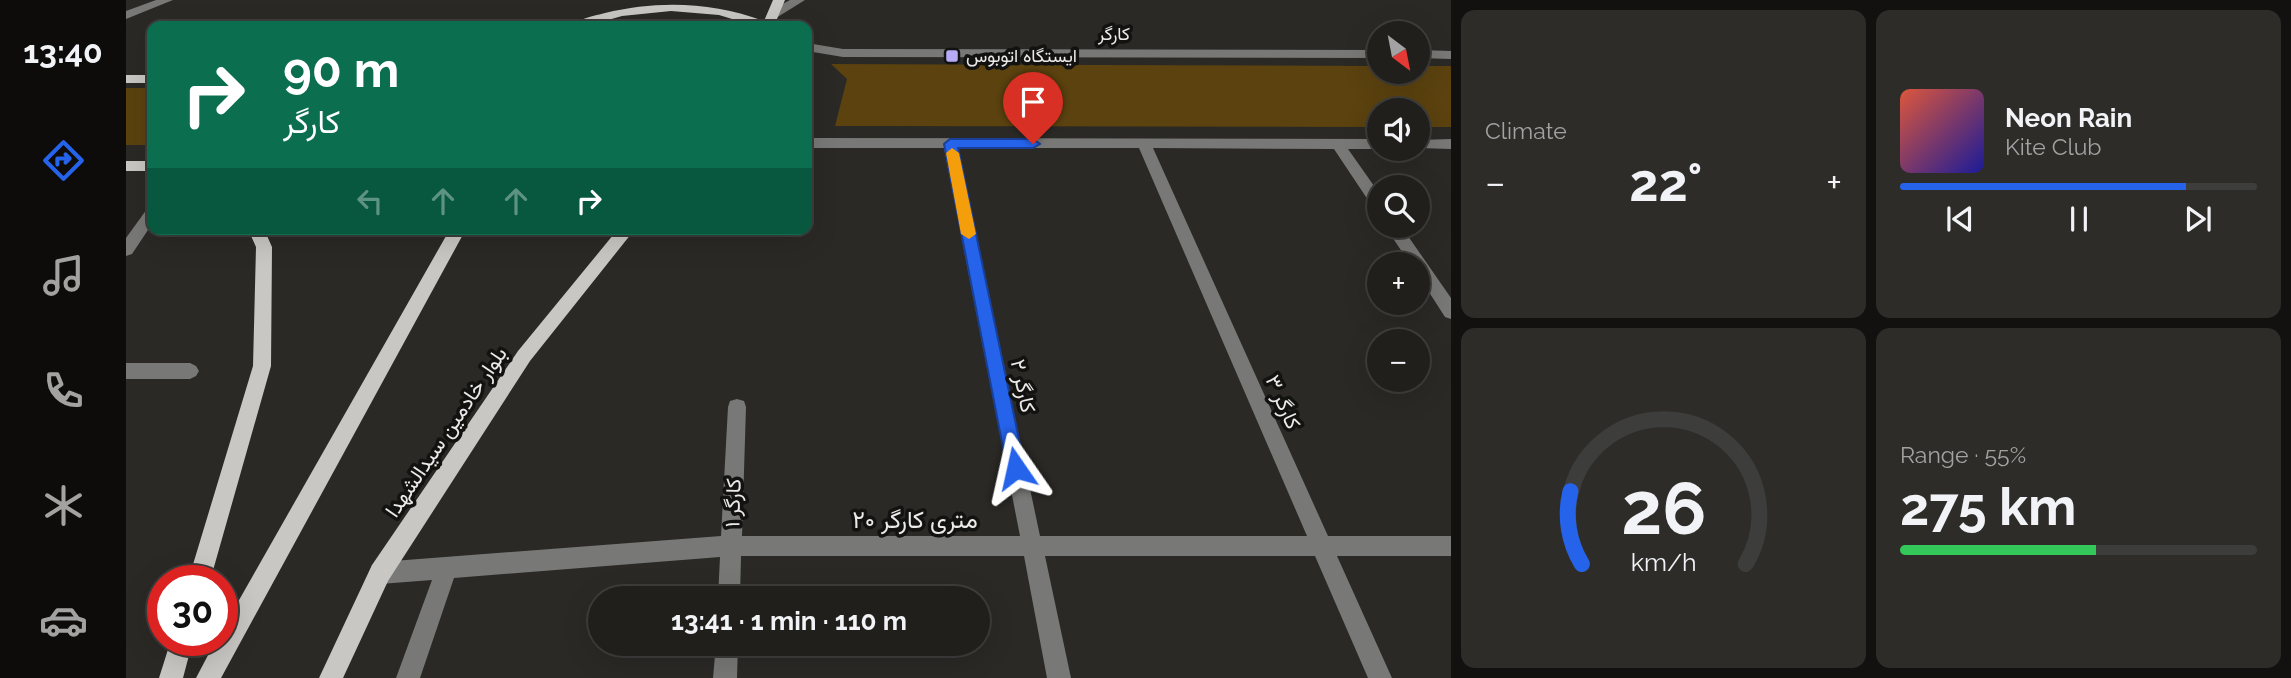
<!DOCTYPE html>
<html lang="en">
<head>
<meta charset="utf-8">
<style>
  :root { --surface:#201f1c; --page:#2d2c29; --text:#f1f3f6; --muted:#a2a2a3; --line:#3d3d3b; --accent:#2563eb }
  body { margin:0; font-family:Raleway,Vazirmatn,sans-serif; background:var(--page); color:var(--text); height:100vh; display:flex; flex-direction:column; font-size:26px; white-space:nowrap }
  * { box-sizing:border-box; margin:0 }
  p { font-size:23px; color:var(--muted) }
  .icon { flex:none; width:38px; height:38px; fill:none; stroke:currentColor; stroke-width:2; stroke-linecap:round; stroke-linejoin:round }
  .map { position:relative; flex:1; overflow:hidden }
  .side { display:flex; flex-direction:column; gap:10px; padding:10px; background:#12110f; width:840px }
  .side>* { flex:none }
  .hud { position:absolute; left:21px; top:21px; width:665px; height:214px; border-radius:14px; box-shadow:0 7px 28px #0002,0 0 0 2px var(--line); background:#0b6e4f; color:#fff; overflow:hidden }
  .needle { width:46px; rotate:148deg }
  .buttons { position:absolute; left:1241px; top:21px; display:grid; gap:14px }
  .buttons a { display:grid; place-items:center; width:63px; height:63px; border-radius:50%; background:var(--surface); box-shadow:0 7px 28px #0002,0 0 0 2px var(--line); font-size:35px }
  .speed { position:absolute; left:21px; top:565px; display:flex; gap:14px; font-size:35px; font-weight:700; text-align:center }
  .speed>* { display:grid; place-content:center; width:91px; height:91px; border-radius:50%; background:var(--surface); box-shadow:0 7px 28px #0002,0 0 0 2px var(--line); line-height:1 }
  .speed .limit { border:10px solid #d22; background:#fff; color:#111 }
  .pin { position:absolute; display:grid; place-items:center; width:60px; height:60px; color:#fff; margin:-72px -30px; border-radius:50% 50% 50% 0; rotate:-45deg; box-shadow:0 0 7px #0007 }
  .pin .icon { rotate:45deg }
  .me { position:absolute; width:77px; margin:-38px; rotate:349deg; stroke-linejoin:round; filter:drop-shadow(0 0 5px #0008) }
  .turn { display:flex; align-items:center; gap:24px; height:147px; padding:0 21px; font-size:32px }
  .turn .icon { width:91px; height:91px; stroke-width:2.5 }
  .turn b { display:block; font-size:49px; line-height:60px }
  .lanes { display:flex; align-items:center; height:66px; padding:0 21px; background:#0003; justify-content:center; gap:35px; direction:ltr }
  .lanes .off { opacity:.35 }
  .big { font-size:52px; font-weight:700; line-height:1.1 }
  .side .tile { flex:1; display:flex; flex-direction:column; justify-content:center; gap:10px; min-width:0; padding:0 24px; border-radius:14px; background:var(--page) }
  .side .dial { align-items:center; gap:0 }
  .dial svg { height:182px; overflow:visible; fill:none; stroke:var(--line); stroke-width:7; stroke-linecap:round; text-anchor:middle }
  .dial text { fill:var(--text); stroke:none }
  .song { display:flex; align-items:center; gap:21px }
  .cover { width:84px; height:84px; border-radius:10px; background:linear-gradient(135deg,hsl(10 70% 55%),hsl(240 70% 35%)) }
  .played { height:7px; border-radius:4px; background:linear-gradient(90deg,var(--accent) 80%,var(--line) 80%) }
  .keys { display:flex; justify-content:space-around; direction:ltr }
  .heat { display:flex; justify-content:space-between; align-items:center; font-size:38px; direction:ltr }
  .charge { height:10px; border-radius:5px; background:linear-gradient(90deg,#34c759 55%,var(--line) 0) }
  .side .tiles { flex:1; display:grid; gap:10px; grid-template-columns:repeat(2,1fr) }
  .trip { position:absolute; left:462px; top:586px; width:402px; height:70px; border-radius:35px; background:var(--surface); box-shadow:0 7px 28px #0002,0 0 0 2px var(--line); font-weight:700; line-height:70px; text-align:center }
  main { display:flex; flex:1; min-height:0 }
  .menu { display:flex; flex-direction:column; width:126px; justify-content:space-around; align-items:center; background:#0d0c0b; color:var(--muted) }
  .menu .icon { width:49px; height:49px }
  .menu .selected { color:var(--accent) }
  .menu b { font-size:32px; color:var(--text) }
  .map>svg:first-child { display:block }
  .green { fill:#5b420f }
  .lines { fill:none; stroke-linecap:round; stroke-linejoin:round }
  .minor { fill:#787876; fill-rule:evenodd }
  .major { fill:#c9c7c4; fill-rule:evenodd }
  .route { fill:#2563eb; stroke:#184099; stroke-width:2 }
  .slow { fill:#f59e0b }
  .poi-dot { fill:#b7abf8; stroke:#121210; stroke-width:2.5 }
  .labels { text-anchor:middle; stroke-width:7; stroke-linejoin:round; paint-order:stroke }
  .far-street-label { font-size:18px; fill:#ebeae8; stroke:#121210 }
  .far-poi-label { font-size:18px; fill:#ebeae8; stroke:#121210; text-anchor:start }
  .street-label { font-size:21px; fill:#ebeae8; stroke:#121210 }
  .near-street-label { font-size:24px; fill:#ebeae8; stroke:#121210 }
</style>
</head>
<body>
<main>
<nav class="menu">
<b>13:40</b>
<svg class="icon selected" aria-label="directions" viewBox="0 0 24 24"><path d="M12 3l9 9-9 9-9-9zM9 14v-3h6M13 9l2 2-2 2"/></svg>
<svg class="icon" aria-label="music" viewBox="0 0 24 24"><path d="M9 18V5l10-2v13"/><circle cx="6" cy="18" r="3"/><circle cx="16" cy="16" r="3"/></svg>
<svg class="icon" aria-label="phone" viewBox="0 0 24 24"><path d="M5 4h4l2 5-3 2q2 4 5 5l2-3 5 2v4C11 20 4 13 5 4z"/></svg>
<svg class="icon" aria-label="climate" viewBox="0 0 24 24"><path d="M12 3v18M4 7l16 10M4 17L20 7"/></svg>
<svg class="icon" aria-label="car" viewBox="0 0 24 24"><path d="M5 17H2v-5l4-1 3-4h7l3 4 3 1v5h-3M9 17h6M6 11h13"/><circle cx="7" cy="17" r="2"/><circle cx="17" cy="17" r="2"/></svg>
</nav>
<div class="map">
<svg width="1325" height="678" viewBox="0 0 1325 678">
  <rect width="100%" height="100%" fill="#2a2926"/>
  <g class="green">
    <path d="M705,64L1253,66V72H1292V66H1325V127H1292V110H1253V127L709,126L721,79Z"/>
    <rect x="0" y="88" width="26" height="57"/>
  </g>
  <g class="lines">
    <g class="minor">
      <path d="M30,0H47L0,19V11Z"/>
      <path d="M664,0H679L650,18H642V12Z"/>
      <path d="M681,43L717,49L1253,50V58L717,57L681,51Z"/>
      <path d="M1292,50L1325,51V59L1292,58Z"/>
      <path d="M681,138L1253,139V149H1222L1253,193V210L1248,209L1208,149L1027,148L1202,536H1325V556H1211L1266,678H1242L1189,556H919L945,678H921L898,556H615L614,598H592L594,557L328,578L294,678H270L306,580L254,584L246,581L243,573L246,565L254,562L595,536L602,407L604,401L611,399L618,401L620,407L616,536H894L818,148H681ZM832,148H1013L1181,536H914Z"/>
      <path d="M1325,139V149L1292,148V140Z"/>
      <path d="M26,208V224L6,254L0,256V238L21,209Z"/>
      <path d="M1259,226H1275L1325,298V319L1319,317L1292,275V264H1284Z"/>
      <path d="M0,363H64L70,366L73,371L70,376L64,379H0Z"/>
      <path d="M590,644H612L611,678H587Z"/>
    </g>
    <g class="major">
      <path d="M647,0H659L648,26H629L593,15L545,11L496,16L461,26H444C453,19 467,16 479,13C533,0 586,2 638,21Z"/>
      <rect x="0" y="75" width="26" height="8"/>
      <rect x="0" y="161" width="26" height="10"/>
      <path d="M122,229H138L146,247L145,366L84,581H62L127,366L130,247Z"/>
      <path d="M324,229H340L95,678H70L90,640H96V630Z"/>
      <path d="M492,229H509L404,361L262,581L217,678H193L246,565L392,351Z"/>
      <path d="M45,640H67L57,678H33Z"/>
    </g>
  </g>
  <path class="route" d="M824,139H907L914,144L907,148H832L899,468L897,473L890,476L884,473L881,468L818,144Z"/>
  <path class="slow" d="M826,148L833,153L850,234L843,239L835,234L820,153Z"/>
  <rect class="poi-dot" x="819" y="49" width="14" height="14" rx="3.5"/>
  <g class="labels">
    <g class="far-street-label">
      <text x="988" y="40">کارگر</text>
    </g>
    <g class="far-poi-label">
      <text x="840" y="62">ایستگاه اتوبوس</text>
    </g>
    <g class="street-label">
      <text transform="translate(897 386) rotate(78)" y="7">کارگر ۲</text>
      <text transform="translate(1157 402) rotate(66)" y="7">کارگر ۳</text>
      <text transform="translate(320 432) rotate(-56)" y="7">بلوار خادمین سیدالشهدا</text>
      <text transform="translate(607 503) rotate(-88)" y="7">کارگر ۱</text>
    </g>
    <g class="near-street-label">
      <text x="789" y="528">۲۰ متری کارگر</text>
    </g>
  </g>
</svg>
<div class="buttons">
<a><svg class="needle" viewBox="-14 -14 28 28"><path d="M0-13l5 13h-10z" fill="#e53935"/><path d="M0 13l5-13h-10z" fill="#a2a2a3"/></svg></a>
<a><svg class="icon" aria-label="sound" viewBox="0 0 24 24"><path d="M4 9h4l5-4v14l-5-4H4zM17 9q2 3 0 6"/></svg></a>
<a><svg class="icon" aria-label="search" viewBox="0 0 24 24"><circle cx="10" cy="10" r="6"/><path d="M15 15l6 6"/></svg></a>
<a>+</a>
<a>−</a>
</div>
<div class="speed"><div class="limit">30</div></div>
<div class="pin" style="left:907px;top:144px;background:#d93025"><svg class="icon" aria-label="arrive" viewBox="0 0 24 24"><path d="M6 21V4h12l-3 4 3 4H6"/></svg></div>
<svg class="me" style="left:890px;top:468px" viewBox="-20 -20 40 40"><path d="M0-17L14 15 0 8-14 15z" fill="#2563eb" stroke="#fff" stroke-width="4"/></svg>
<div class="trip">13:41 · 1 min · 110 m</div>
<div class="hud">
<div class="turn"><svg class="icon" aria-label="right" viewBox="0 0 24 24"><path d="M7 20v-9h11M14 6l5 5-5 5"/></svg><div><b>90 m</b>کارگر</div></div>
<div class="lanes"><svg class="icon off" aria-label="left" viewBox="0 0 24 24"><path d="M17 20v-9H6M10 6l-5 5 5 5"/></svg><svg class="icon off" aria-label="ahead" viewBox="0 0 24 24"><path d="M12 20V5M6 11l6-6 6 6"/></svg><svg class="icon off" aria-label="ahead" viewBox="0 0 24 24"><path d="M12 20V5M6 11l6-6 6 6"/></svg><svg class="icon" aria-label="right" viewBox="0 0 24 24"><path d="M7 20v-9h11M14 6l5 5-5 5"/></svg></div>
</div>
</div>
<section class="side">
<div class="tiles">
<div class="tile"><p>Climate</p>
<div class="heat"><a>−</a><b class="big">22°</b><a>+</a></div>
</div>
<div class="tile">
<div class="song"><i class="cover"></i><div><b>Neon Rain</b><p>Kite Club</p></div></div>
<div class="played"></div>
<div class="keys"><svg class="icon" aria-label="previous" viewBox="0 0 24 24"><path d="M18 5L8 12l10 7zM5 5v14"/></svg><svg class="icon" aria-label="pause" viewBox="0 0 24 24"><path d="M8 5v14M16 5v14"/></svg><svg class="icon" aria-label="next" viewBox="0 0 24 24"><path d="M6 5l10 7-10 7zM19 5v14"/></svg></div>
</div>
<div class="tile dial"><svg viewBox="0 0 100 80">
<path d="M14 69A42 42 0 1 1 86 69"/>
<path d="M14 69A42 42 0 0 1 9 37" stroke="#2563eb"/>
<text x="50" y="56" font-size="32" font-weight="700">26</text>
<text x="50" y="72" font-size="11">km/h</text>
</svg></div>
<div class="tile"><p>Range · 55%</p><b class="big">275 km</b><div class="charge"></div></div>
</div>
</section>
</main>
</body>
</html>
